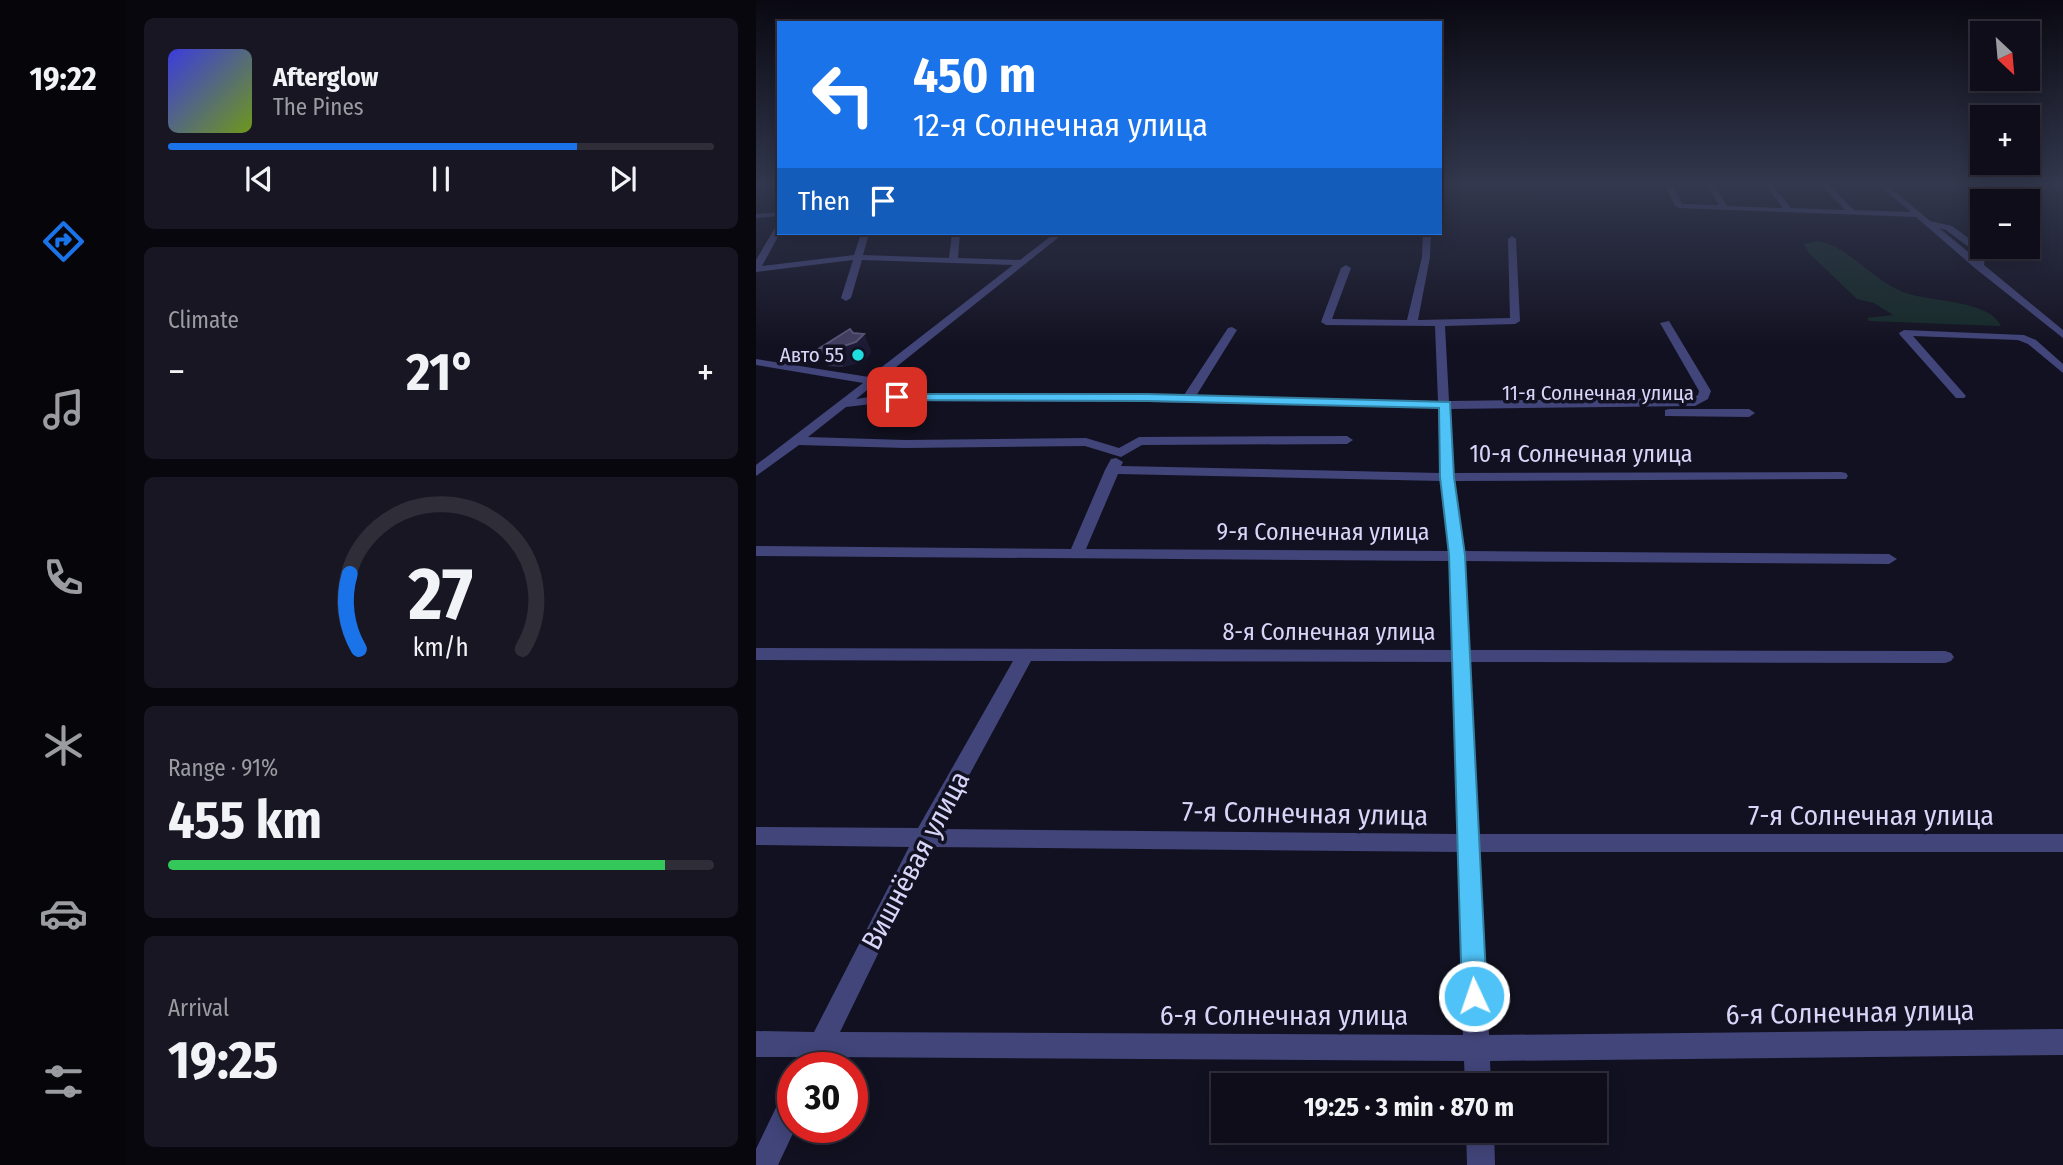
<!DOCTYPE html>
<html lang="en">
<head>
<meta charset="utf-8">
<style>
  :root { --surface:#0e0d19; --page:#171622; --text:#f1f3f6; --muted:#9b9ca2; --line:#2e2d38; --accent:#1a73e8 }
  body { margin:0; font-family:"Fira Sans Condensed",sans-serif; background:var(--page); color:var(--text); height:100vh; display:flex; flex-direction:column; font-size:26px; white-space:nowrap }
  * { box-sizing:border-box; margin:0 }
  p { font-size:23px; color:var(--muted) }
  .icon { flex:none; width:38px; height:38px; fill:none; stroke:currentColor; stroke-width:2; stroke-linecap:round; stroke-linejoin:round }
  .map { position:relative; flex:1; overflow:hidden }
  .drawer { display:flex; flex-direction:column; gap:18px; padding:18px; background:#08070e; width:630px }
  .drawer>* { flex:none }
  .guide { position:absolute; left:21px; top:21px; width:665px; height:214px; border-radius:0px; box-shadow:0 4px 18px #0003,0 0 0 2px var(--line); background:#1a73e8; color:#fff; overflow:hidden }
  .needle { width:46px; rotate:154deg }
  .buttons { position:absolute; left:1214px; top:21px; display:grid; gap:14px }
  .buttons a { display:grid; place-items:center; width:70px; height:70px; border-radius:0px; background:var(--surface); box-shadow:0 4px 18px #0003,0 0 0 2px var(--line); font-size:35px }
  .speed { position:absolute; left:21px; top:1052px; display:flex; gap:14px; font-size:35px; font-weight:700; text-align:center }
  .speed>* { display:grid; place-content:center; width:91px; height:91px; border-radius:50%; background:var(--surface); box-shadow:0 4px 18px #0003,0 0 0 2px var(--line); line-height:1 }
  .speed .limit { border:10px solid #d22; background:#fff; color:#111 }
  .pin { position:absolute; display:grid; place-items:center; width:60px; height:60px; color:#fff; margin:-30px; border-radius:14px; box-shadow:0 4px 10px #0006 }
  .me { position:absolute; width:77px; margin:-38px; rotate:357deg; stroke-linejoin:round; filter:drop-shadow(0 0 5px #0008) }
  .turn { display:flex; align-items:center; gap:24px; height:147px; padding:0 21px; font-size:32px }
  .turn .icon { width:91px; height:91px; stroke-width:2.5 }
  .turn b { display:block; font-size:49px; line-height:60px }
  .then { display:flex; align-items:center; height:66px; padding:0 21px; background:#0003; gap:14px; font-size:26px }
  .big { font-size:52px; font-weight:700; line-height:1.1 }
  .drawer .card { flex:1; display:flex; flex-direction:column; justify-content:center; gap:10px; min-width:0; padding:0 24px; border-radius:10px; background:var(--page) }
  .drawer .dial { align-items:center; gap:0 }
  .dial svg { height:182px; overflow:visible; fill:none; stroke:var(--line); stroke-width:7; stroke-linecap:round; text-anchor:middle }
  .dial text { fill:var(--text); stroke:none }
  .song { display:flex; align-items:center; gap:21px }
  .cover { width:84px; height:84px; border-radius:10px; background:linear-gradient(135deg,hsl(240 70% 55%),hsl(80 70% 35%)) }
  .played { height:7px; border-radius:4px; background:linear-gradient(90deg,var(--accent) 75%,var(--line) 75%) }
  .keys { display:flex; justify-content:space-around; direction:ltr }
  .heat { display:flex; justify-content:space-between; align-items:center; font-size:38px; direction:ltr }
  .charge { height:10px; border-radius:5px; background:linear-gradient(90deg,#34c759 91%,var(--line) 0) }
  .trip { position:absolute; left:455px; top:1073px; width:396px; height:70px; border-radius:0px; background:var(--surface); box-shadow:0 4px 18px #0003,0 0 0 2px var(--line); font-weight:700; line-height:70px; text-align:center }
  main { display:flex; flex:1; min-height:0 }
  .menu { display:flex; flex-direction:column; width:126px; justify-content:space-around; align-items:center; background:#06050a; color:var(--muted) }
  .menu .icon { width:49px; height:49px }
  .menu .active { color:var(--accent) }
  .menu b { font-size:32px; color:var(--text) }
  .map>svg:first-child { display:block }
  .green { fill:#152a27 }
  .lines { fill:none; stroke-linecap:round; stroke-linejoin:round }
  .minor { fill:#42457a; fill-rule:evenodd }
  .wall { fill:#2f2c4d }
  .shaded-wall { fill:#1c1934 }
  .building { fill:#413e5f; stroke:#585678; stroke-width:2 }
  .route { fill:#4fc3f7; stroke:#337fa1; stroke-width:2 }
  .poi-dot { fill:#1edede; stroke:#121121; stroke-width:2.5 }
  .labels { text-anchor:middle; stroke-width:7; stroke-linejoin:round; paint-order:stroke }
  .far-poi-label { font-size:21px; fill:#d7d6f9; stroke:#121121; text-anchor:end }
  .far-street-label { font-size:21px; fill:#d7d6f9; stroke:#121121 }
  .street-label { font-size:24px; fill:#d7d6f9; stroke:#121121 }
  .near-street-label { font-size:28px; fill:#d7d6f9; stroke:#121121 }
</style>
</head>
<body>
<main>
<nav class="menu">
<b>19:22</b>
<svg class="icon active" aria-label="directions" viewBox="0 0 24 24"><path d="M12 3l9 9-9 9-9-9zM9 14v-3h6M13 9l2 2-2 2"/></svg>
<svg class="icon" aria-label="music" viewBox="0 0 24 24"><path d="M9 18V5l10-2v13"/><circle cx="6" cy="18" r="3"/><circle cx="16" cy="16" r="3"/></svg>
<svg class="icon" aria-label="phone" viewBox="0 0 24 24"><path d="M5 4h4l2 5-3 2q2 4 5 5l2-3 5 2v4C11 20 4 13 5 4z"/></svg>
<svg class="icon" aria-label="climate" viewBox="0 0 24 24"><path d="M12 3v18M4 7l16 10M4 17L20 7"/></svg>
<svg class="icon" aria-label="car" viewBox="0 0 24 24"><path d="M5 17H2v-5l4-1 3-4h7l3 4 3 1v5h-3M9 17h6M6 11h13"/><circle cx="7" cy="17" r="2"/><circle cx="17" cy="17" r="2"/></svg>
<svg class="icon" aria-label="filters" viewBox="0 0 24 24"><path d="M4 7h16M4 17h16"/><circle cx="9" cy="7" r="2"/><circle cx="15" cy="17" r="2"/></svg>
</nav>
<section class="drawer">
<div class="card">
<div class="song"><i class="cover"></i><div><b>Afterglow</b><p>The Pines</p></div></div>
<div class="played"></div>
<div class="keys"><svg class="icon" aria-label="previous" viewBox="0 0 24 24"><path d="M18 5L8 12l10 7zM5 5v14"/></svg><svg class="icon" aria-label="pause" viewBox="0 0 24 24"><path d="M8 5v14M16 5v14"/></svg><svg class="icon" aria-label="next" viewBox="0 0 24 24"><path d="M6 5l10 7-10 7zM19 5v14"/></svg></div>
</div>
<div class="card"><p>Climate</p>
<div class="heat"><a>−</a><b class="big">21°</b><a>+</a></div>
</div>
<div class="card dial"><svg viewBox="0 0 100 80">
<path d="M14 69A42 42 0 1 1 86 69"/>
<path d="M14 69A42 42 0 0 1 10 36" stroke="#1a73e8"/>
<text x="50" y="56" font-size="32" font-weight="700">27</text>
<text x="50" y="72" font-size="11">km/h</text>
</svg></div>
<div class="card"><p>Range · 91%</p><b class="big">455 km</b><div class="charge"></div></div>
<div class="card"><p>Arrival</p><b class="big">19:25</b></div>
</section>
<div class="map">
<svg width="1307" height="1165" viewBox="0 0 1307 1165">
  <rect width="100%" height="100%" fill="#121121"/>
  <path class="green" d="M1062,241C1096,248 1117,282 1150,293C1175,302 1234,300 1245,326L1113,321L1111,318L1137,315L1118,303L1101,299L1052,252L1048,244Z"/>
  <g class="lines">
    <g class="minor">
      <path d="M908,184H916L926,204L963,205L950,184H958L971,206L1027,208L1008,184H1016L1035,208L1089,210L1064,184H1072L1098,210L1155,212L1121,184H1130L1174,221L1196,226L1230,251L1228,265L1307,330V338L1220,269L1160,217L923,208L919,206ZM1183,228L1190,230L1222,254L1221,259Z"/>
      <path d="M23,212V216L0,218V214Z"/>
      <path d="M20,226H23L24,233L6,266L98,255L105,233H113L107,255L193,258L196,233H204L202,258L264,260L299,233H308L100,399L141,393L428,395L472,328L476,327L481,330L440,396L682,401L679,326L570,325L565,322L585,268L590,265L595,268L576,319L651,320L666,257L667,233H675L674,257L662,320L754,318L752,239L756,236L760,239L764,321L759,324L689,326L693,401L937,398L942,395L943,391L904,323L913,321L955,391L952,399L939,406L694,409L698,473L1085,472L1090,473L1092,476L1090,479L698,481L708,551L1133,554L1141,559L1133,564L709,561L713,650L1189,651L1195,653L1198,657L1195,661L1189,663L714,662L723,834H1307V852H724L733,1035L1307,1029V1055L734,1061L735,1085H709L708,1061L72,1057L67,1068H40L45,1057H0V1031L58,1032L153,847L0,845V827L162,828L257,661L0,660V648L696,650L694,561L0,556V546L315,549L349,470L355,459L360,458L367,462L365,466L684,473L682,408L392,402L141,401L90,407L52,437L149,440L330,438L363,448L383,437L591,436L597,440L591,444L386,445L365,457L329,446L149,448L43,445L0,476V465L107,383L0,365V359L113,377L257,265L106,260L95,298L90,301L85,298L97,260L0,272V260ZM362,474L685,481L693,551L330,549ZM275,661L697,662L701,834L184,829ZM174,847L702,852L707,1035L84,1032Z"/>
      <path d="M1148,330L1268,335L1280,340L1307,364V373L1272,344L1262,340L1157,336L1210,396L1208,398H1200L1144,335L1143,333Z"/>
      <path d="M913,409H993L999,413L993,417L909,416V410Z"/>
      <path d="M37,1090V1127H40L22,1165H0V1149L27,1093Z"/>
      <path d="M710,1130H738L739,1165H711Z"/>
    </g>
  </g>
  <path class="wall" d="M97,333L108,334L115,352L108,361L87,367L72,366L64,348Z"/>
  <path class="shaded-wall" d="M108,334L115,352L108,361L87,367L79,349Z"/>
  <path class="building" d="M94,329L97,333L108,334L100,342L79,349L64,348Z"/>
  <linearGradient id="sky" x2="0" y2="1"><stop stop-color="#0a0912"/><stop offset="0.53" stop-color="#33384e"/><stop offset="1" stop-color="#33384e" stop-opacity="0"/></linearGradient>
  <rect width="1307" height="347" fill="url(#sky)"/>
  <path class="route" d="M141,394H392L694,402L698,477L709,555L731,996L727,1005L718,1009L710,1005L706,996L693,555L684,477L683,408L392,401L136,400V395Z"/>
  <circle class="poi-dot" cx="102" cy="355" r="7"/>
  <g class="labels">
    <g class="far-poi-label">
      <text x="88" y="362">Авто 55</text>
    </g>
    <g class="far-street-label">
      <text x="842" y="400">11-я Солнечная улица</text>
    </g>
    <g class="street-label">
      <text x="825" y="462">10-я Солнечная улица</text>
      <text x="567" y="540">9-я Солнечная улица</text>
      <text x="573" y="640">8-я Солнечная улица</text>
    </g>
    <g class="near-street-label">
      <text transform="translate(549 813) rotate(1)" y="10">7-я Солнечная улица</text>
      <text x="1115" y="825">7-я Солнечная улица</text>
      <text transform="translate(159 860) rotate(-62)" y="10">Вишнёвая улица</text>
      <text transform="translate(1094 1012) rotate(-1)" y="10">6-я Солнечная улица</text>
      <text x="528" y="1025">6-я Солнечная улица</text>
    </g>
  </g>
</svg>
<div class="buttons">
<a><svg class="needle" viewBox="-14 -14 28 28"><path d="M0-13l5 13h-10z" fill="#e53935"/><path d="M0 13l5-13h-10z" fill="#9b9ca2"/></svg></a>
<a>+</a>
<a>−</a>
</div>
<div class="speed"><div class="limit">30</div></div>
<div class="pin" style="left:141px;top:397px;background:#d93025"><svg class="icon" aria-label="arrive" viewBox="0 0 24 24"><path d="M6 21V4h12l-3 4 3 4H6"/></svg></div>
<svg class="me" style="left:718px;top:996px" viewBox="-20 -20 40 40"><circle r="17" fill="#4fc3f7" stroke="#fff" stroke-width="3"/><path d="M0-11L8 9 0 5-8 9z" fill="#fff"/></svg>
<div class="trip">19:25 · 3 min · 870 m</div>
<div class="guide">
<div class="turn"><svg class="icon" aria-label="left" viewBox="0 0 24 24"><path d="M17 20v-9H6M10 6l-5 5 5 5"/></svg><div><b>450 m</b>12-я Солнечная улица</div></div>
<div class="then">Then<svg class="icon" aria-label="arrive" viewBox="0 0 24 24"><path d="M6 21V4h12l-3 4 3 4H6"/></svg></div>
</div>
</div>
</main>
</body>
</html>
